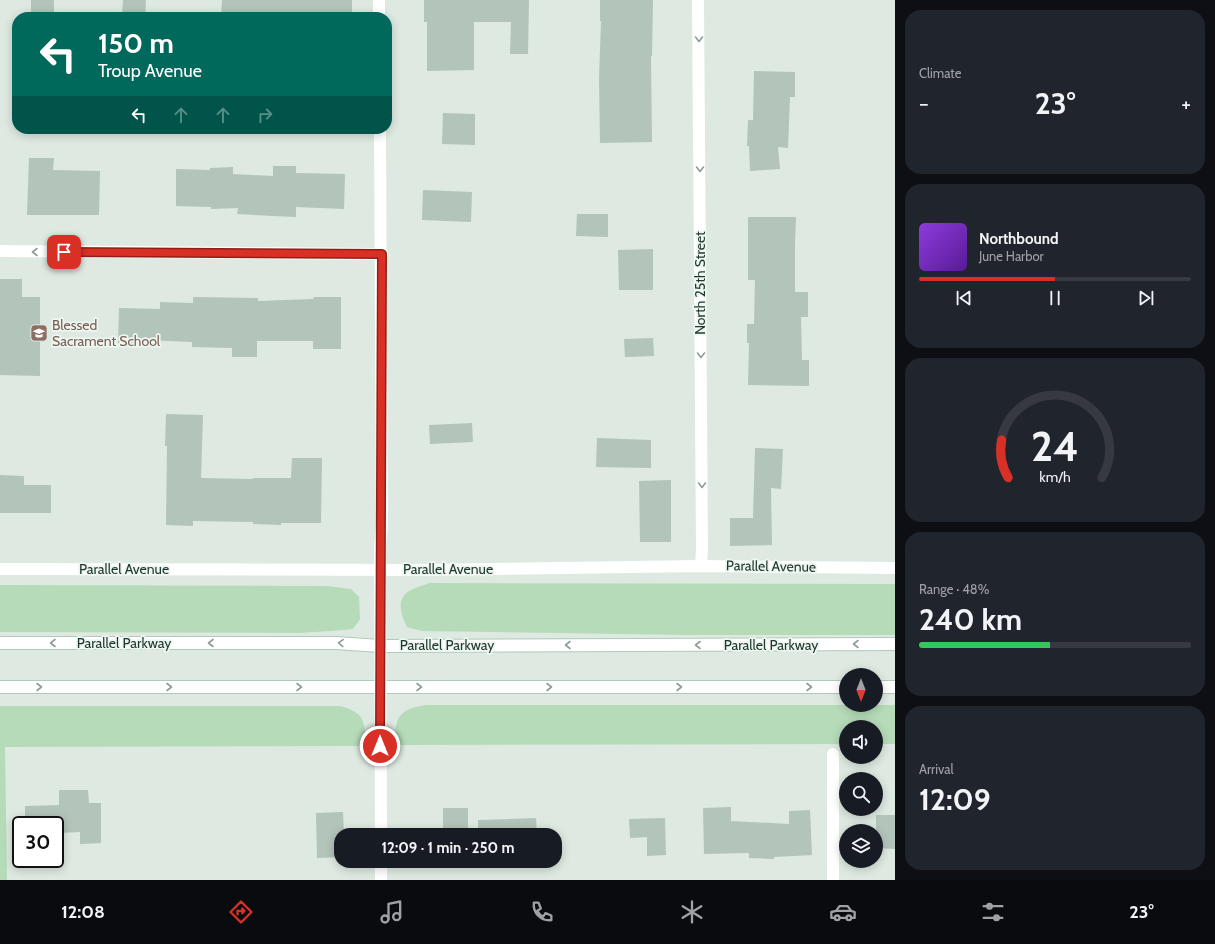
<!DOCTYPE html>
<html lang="en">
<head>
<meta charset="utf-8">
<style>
  :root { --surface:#171b24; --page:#20242c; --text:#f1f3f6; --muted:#9ea1a6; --line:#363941; --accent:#d93025 }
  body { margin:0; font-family:Cabin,sans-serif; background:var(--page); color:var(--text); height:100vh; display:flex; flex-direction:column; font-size:15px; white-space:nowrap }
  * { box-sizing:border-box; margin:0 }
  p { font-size:13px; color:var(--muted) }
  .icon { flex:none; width:22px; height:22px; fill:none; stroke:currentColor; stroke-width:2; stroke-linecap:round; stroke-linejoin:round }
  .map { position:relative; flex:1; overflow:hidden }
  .panel { display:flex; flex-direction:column; gap:10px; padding:10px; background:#0d0f14; width:320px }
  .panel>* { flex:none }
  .top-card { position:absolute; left:12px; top:12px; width:380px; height:122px; border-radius:16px; box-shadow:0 2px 10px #0003; background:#00695c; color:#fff; overflow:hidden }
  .needle { width:26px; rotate:180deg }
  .fabs { position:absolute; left:839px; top:668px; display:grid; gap:8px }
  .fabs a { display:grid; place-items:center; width:44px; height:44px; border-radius:50%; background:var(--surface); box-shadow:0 2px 10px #0003; font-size:20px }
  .speed { position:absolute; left:12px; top:816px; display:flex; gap:8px; font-size:20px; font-weight:700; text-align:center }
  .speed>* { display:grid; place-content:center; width:52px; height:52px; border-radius:50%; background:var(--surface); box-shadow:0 2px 10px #0003; line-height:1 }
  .speed .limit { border:2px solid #111; border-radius:6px; background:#fff; color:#111 }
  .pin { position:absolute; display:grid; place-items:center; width:34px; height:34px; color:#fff; margin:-17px; border-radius:8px; box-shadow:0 2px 6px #0006 }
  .me { position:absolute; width:44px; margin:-22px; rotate:0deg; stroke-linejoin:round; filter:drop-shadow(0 0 3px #0008) }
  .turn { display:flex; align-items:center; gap:14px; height:84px; padding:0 20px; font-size:18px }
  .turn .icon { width:52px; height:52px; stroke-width:2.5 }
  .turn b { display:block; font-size:28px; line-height:34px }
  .lanes { display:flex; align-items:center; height:38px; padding:0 20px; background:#0003; justify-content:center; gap:20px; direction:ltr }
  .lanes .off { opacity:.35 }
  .big { font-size:30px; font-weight:800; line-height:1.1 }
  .panel .tile { flex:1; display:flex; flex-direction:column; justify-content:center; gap:6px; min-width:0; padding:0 14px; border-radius:16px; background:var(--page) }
  .panel .dial { align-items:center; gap:0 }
  .dial svg { height:104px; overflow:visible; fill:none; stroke:var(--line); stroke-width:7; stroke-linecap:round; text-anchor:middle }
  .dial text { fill:var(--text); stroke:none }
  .song { display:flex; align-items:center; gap:12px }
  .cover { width:48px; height:48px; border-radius:6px; background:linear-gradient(135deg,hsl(270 70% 55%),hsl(270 70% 35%)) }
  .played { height:4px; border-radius:2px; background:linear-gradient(90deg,var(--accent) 50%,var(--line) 50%) }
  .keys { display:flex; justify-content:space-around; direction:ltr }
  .heat { display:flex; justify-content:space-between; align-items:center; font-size:22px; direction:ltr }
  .charge { height:6px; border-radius:3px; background:linear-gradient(90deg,#34c759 48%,var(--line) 0) }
  .trip { position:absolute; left:334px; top:828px; width:228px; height:40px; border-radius:16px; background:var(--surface); box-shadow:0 2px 10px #0003; font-weight:800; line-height:40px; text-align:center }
  .menu { display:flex; height:64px; justify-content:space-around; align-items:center; background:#090b0e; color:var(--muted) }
  .menu .icon { width:28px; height:28px }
  .menu .selected { color:var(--accent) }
  .menu b { font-size:18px; color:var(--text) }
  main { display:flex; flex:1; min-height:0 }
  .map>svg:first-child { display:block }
  .green { fill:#b6dbb8 }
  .building { fill:#b3c4ba }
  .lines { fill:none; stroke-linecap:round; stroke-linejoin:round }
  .secondary-casing { stroke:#b1c9bb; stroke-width:14 }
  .minor { stroke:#fff; stroke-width:12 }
  .secondary { stroke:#fff; stroke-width:12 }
  .oneway { stroke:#8f9c96 }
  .route-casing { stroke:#8d1f18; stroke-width:10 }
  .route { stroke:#d93025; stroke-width:7 }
  .labels { text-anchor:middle; stroke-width:3.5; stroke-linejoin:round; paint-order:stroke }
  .street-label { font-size:14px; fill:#1f382d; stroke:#edf6f0 }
  .education-label { font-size:14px; fill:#785e54; stroke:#edf6f0; text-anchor:start }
</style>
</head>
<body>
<main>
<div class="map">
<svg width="895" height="880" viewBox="0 0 895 880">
  <rect width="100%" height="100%" fill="#dde9e1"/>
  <g class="green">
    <path d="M429,583L895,584V635H688L422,631L407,627C401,615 395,598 411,590C416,587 423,586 429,583Z"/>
    <path d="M0,585L326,586L351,589L359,597L360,619L353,629L331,631L299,633L0,632Z"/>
    <path d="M427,705H895V744H876V727H846V744L395,745C395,717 398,709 427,705Z"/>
    <path d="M0,706H340C366,713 364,721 366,746L5,747L7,880H0Z"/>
  </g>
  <g class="building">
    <rect x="31" y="0" width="23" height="17"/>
    <path d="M123,0H146L145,17H122Z"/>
    <path d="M222,0H352V17H221Z"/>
    <path d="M424,0H529L528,54H510L511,22H474V70L427,71V22H424Z"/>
    <path d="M600,0H653L652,56H651L652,142L600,143L599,79L601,21H600Z"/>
    <path d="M754,71L795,72V97H790L788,148L778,147L780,169L750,171L749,146H747L748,120H753Z"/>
    <path d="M443,113L475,114V145L442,144Z"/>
    <path d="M29,158H54L53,170L100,171L99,215H27Z"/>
    <path d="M273,166H296V173L345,174L344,209L296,207V217L272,216L237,214L238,208L211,209V207L176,206V169L210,170V168L233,167V174L273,176Z"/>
    <path d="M423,190L472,192L471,222L422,220Z"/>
    <path d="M577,214H608V237L576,236Z"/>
    <path d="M748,217H796L795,245V292H808V317H801L802,360H809V386L748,385L749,343H747V324H754L755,280H748Z"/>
    <path d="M653,249V290H619L618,250Z"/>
    <path d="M0,279H22V297H40V376L0,375Z"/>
    <path d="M193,297L258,298V301L313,299L314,297H341V349H313V341H257V357H232V348L192,347V342L144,340V345L118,344L119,308L160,309V302L193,303Z"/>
    <path d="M653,338L654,356L625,357L624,339Z"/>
    <path d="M166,414L203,415L201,478L253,479V478H291L292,458H322L321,523H281V525L253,524V522L193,521V526L166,525L167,446H165Z"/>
    <path d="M472,423L473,442L430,444L429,425Z"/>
    <path d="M597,438L651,440V468L596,467Z"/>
    <path d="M755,448L783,449L781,489L771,488L772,545L730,546V518H753Z"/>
    <path d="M0,475L24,476V485H51V513H0Z"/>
    <path d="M671,480V542H640L639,481Z"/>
    <path d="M59,790H88L89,803H101V843L80,844V832L60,833V825H25V806L59,805Z"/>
    <path d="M731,807V821L789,824V811L810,810L812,855L774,857V859L749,858V853L704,854L703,808Z"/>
    <rect x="443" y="808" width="25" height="27"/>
    <path d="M343,812L344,835H341V857L317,858L316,813Z"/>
    <path d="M876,815H895V849L876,848Z"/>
    <path d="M536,818L537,835H478V820Z"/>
    <path d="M665,818L666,855L647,856V837L630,838L629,819Z"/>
  </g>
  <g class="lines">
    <defs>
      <g id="secondary">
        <path d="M0,643H336L380,646L895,644"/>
        <path d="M0,687H846"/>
        <path d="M876,687H895"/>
      </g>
    </defs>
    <use href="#secondary" class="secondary-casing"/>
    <g class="minor">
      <path d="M379,0V17"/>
      <path d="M698,0L702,549L701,566"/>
      <path d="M380,129L382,526L380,547L381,835"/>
      <path d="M0,251L382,254"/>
      <path d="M0,569L427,570L701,566L895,568"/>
      <path d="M833,754V880"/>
      <path d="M381,861V880"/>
    </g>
    <use href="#secondary" class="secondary"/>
  </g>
  <defs><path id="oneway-chevron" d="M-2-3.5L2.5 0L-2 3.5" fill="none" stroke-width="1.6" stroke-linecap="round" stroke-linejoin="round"/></defs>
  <g class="oneway">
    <use href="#oneway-chevron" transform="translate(699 39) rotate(90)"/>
    <use href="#oneway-chevron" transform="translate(700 169) rotate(90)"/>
    <use href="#oneway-chevron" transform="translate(35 252) rotate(-180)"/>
    <use href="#oneway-chevron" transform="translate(701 355) rotate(90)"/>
    <use href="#oneway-chevron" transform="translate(702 485) rotate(90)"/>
    <use href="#oneway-chevron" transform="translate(53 643) rotate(180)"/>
    <use href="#oneway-chevron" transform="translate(211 643) rotate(180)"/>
    <use href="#oneway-chevron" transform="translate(341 643) rotate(-177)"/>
    <use href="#oneway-chevron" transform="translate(856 644) rotate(180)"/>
    <use href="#oneway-chevron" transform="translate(568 645) rotate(180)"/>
    <use href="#oneway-chevron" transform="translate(698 645) rotate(180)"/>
    <use href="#oneway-chevron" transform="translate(39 687)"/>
    <use href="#oneway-chevron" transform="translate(169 687)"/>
    <use href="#oneway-chevron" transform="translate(299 687)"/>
    <use href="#oneway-chevron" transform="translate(419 687)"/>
    <use href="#oneway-chevron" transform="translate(549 687)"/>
    <use href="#oneway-chevron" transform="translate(679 687)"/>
    <use href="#oneway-chevron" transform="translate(809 687)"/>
  </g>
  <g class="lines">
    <defs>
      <path id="route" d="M64,252L382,254L380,746"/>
    </defs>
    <use href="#route" class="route-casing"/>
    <use href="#route" class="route"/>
  </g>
  <defs>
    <symbol id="school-square" viewBox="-11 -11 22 22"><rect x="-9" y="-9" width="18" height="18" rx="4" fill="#8d6e63" stroke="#edf6f0"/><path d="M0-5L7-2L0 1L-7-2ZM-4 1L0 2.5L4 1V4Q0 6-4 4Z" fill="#fff"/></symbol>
  </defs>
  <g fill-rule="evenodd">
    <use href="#school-square" x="29" y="323" width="20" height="20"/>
  </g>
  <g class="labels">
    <g class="street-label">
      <text transform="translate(700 283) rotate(-90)" y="5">North 25th Street</text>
      <text transform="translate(771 566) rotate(1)" y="5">Parallel Avenue</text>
      <text x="124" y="574">Parallel Avenue</text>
      <text x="448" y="574">Parallel Avenue</text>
      <text x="124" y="648">Parallel Parkway</text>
      <text x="447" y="650">Parallel Parkway</text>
      <text x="771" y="650">Parallel Parkway</text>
    </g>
    <g class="education-label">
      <text x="52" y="330">Blessed<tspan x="52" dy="16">Sacrament School</tspan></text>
    </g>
  </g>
</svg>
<div class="fabs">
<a><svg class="needle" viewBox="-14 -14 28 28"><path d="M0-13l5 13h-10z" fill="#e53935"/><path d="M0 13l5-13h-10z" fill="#9ea1a6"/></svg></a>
<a><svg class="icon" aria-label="sound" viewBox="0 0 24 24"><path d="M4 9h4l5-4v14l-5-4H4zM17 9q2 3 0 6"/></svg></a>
<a><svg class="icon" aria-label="search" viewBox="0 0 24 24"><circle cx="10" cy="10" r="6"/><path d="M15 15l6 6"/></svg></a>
<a><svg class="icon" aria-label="layers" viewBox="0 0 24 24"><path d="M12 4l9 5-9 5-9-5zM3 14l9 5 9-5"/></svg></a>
</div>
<div class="speed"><div class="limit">30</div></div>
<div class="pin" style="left:64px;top:252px;background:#d93025"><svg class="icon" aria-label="arrive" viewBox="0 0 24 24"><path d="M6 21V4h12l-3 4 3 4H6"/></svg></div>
<svg class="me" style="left:380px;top:746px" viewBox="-20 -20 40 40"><circle r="17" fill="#d93025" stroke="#fff" stroke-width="3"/><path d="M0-11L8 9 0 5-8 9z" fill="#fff"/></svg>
<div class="trip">12:09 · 1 min · 250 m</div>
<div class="top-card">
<div class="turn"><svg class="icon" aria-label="left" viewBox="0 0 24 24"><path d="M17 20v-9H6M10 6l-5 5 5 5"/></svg><div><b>150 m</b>Troup Avenue</div></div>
<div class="lanes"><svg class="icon" aria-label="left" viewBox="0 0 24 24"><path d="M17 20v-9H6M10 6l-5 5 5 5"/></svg><svg class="icon off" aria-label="ahead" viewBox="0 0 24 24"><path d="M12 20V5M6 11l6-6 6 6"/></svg><svg class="icon off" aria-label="ahead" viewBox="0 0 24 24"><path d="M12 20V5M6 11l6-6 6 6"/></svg><svg class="icon off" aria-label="right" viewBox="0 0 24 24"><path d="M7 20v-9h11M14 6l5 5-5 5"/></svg></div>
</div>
</div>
<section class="panel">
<div class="tile"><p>Climate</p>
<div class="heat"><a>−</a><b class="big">23°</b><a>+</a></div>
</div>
<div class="tile">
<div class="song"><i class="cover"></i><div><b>Northbound</b><p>June Harbor</p></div></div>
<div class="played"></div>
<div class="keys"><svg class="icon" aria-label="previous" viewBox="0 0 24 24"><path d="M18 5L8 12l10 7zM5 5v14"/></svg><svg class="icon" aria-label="pause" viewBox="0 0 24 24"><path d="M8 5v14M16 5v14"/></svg><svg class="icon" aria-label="next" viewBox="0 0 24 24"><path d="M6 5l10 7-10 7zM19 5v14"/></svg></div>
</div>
<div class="tile dial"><svg viewBox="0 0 100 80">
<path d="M14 69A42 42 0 1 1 86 69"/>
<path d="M14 69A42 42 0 0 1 9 40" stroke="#d93025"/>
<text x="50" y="56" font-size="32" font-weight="700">24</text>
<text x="50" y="72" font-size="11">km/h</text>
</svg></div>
<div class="tile"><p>Range · 48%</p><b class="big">240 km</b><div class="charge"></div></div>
<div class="tile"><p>Arrival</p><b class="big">12:09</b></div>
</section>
</main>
<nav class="menu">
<b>12:08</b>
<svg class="icon selected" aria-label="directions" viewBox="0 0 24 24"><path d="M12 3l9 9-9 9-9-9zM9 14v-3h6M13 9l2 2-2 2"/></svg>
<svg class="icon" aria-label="music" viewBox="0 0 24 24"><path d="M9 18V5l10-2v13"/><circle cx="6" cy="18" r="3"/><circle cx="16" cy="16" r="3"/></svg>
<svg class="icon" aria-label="phone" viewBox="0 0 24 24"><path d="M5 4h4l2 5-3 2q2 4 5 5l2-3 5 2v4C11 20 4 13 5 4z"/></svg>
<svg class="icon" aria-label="climate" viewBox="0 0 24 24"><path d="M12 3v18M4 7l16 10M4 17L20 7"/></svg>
<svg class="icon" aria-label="car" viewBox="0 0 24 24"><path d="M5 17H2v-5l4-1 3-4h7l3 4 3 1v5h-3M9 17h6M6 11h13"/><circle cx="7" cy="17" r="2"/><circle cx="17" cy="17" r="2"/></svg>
<svg class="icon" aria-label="filters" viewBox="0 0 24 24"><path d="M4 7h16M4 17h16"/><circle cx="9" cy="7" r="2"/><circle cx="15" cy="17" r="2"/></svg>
<b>23°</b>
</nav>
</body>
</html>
